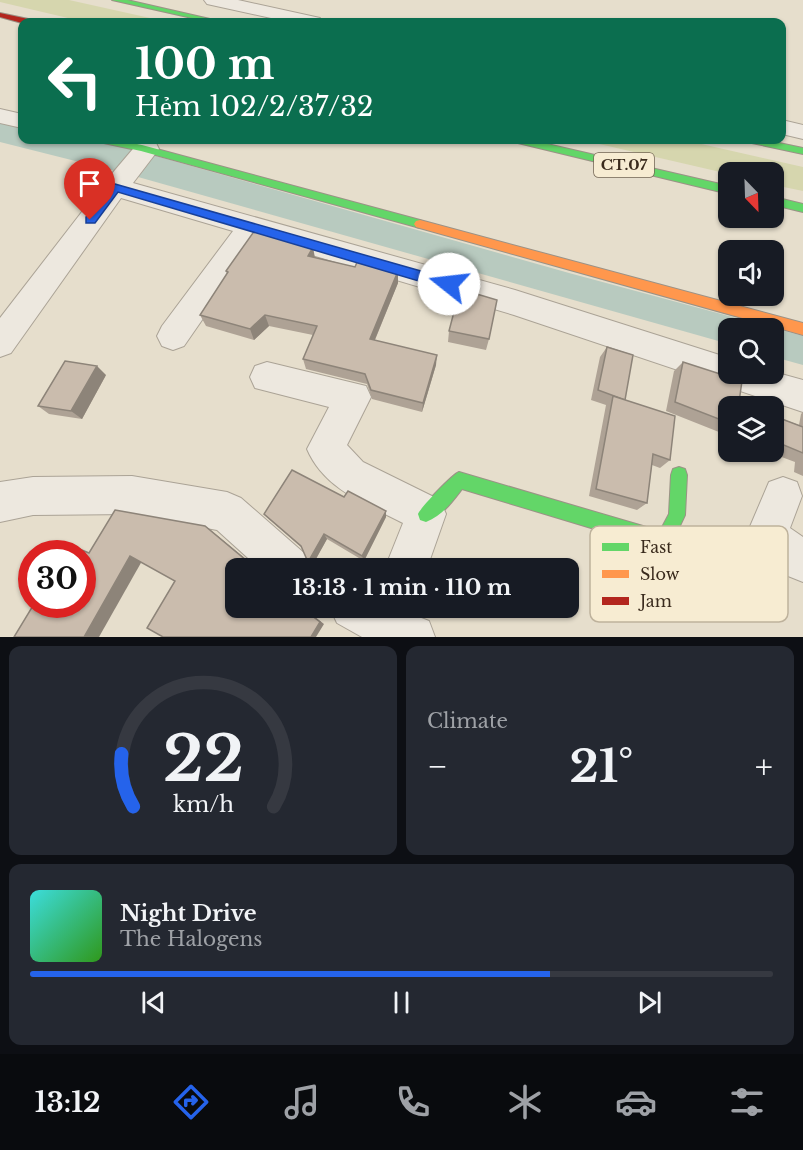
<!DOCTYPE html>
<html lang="en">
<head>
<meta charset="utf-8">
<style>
  :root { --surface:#171b24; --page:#242831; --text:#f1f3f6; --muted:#9ea1a6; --line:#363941; --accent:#2563eb }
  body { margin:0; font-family:"Libre Baskerville",serif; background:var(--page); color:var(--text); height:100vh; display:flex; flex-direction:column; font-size:22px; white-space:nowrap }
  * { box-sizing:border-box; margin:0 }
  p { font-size:20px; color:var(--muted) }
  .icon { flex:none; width:33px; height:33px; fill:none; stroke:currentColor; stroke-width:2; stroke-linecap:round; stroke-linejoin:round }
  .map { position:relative; height:637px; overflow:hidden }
  .sheet { display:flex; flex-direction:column; gap:9px; padding:9px; background:#0d0f14; flex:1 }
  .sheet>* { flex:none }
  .banner { position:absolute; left:18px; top:18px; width:768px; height:126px; border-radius:12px; box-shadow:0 2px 4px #0004; background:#0b6e4f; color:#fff; overflow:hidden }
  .needle { width:39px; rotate:157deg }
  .tools { position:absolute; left:718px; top:162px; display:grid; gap:12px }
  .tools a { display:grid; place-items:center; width:66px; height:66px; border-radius:12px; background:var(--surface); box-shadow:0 2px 4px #0004; font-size:30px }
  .speed { position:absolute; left:18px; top:540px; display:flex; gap:12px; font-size:30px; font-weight:700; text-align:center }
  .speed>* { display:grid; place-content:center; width:78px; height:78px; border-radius:50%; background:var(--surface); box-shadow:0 2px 4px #0004; line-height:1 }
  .speed .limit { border:9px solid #d22; background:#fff; color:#111 }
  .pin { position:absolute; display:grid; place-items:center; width:51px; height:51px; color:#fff; margin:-62px -26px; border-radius:50% 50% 50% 0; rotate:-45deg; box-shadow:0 0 6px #0007 }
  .pin .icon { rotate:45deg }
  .me { position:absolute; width:66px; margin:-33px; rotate:286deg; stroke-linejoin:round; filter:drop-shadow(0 0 4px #0008) }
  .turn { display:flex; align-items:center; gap:21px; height:126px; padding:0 18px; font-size:27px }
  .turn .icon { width:78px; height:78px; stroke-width:2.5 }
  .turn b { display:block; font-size:42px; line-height:51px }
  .big { font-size:45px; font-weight:800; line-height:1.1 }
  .sheet .tile { flex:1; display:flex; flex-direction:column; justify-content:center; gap:9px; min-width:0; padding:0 21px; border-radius:12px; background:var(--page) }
  .sheet .dial { align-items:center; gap:0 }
  .dial svg { height:156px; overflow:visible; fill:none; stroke:var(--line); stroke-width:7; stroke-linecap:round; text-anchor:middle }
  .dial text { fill:var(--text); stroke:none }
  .song { display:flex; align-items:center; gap:18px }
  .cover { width:72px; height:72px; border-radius:9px; background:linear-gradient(135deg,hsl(180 70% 55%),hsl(110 70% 35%)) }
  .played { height:6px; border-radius:3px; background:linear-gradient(90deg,var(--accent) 70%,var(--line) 70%) }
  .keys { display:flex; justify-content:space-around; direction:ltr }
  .heat { display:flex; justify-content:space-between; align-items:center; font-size:33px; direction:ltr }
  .sheet .tiles { flex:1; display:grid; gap:9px; grid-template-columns:1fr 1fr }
  .tile:last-child { grid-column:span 2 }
  .trip { position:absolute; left:225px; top:558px; width:354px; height:60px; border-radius:12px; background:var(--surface); box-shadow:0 2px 4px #0004; font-weight:800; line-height:60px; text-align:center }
  .dock { display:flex; height:96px; justify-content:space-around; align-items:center; background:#090b0e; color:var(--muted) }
  .dock .icon { width:42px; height:42px }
  .dock .current { color:var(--accent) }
  .dock b { font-size:27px; color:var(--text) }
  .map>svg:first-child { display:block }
  .green { fill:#d6d6ae }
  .water { fill:#b8cabf }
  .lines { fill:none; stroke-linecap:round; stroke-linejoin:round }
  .street-casing { stroke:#aba396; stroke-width:2 }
  .fast-casing { stroke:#9b9286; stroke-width:2 }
  .slow-casing { stroke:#9b9286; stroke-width:2 }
  .jam-casing { stroke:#9b9286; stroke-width:2 }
  .street { fill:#ede8df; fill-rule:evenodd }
  .fast { fill:#63d668; fill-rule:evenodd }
  .slow { fill:#ff974d; fill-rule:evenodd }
  .jam { fill:#b3261e; fill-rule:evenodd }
  .wall { fill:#aea295 }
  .shaded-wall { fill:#8d8479 }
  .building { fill:#cabcad; stroke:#8d8479; stroke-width:1.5 }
  .route { fill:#2563eb; stroke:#184099; stroke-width:1.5 }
  .labels { text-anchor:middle; stroke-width:6; stroke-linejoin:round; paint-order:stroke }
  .shield { fill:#f7ecd2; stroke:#736553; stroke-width:1.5 }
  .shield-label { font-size:15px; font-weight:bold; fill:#3a2b1d }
  .key { fill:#f7ecd2; stroke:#beb29c; stroke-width:1.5 }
  .key-label { font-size:16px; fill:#3a2b1d }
</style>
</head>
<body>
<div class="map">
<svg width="803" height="637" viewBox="0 0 803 637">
  <rect width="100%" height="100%" fill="#e6decc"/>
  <g class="green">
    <path d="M0,0H69L168,22H85L0,2Z"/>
    <path d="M582,140H684L803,167V191L774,185V172L729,174Z"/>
  </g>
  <path class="water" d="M0,120L22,125V140H93L117,145L569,273L803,336V365L774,357V328H729V344L131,175L0,142Z"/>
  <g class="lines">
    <defs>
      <g id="street">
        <path d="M204,0H238L320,18L323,22H289L207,4Z"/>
        <path d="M0,109L22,114V128L0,123Z"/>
        <path d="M782,120L803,125V139L782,134Z"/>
        <path d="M147,141L156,143L159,149L133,183L515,290L729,358V374H774V372L803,380V412L514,315L258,239L184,346L173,350L162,346L157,336L162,326L233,231L121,198L11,353L0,357V318L98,191L86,187L82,181L86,175L95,172L110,176L138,143Z"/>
        <path d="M267,362L366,386L371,397L347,445L363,462L440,500L446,514L427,568H385L403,523C366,504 324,489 307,449L329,407L255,388L250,377L255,366Z"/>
        <path d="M132,476L227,492L241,498L304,553L310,568H259L217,530L132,514L33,515L0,522V482L33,477Z"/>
        <path d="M783,477L797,482L802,496L790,528L803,537V582L788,576L752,550L746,536L769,482Z"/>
        <path d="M330,608H396L429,621L435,637H362L337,623Z"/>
      </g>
      <g id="fast">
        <path d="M112,0H127L223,22H210Z"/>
        <path d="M98,140H117L142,145L420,220L426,224L420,228L141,151L99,142Z"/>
        <path d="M513,140H530L729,186V194L518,143Z"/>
        <path d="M747,140H765L803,148V154L752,143Z"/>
        <path d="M774,197L803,204V212L774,205Z"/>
        <path d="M679,467L685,469L687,475L685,515L670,547L664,550L462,489C452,502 442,516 426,522L420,520L418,514C420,508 453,474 459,472L660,531L669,514L671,475L673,469Z"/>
      </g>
      <path id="slow" d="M420,220L803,323V335L416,227L414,224L416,221Z"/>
      <path id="jam" d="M0,13L33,20L34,22L22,23L0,17Z"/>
    </defs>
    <use href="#street" class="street-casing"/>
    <use href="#fast" class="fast-casing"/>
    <use href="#slow" class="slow-casing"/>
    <use href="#jam" class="jam-casing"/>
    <use href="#street" class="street"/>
    <use href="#fast" class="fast"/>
    <use href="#slow" class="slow"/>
    <use href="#jam" class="jam"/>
  </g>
  <g class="wall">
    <path d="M315,258L398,283L375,340L436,365L422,412L372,399L367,384L306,369L303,359L313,335L269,326L254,340L206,326L200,315L227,274L226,271Z"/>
    <path d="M449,331L489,339L486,350L448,342Z"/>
    <path d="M607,347L625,400L670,460L660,468L652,465L647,503L637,510L589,496L606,405L591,400L600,357Z"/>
    <path d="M683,362L739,402L729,406V436L666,411L674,371Z"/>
    <path d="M106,375L82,419L49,414L38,406Z"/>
    <path d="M803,412V476L794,472L795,462L768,452H774V416L799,425L801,414Z"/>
    <path d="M344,497L386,517L364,561L327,539L312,566L308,562L302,548L270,520L264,514Z"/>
  </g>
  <g class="shaded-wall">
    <path d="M313,247L315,258L308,256Z"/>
    <path d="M398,271V283L371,349L370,339Z"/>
    <path d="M265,315L269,326L254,340L250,329Z"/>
    <path d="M437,355L436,365L422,412L423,403Z"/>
    <path d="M97,366L106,375L82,419L71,411Z"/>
    <path d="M386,511V517L364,561L362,556Z"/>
    <path d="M205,526L213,532L257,568L253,566Z"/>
    <path d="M324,534L327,539L312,566L308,562Z"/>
    <path d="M130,556L142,561L99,637H84Z"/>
    <path d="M315,608H321L315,617L324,624L316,637H311V615Z"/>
  </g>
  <g class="building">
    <path d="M255,230L313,247L308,256L355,267L358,260L398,271L370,339L437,355L423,403L371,390L365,374L303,359L317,326L265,315L250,329L200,315L228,272L226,271Z"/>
    <path d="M460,289L497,300L489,339L449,331Z"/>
    <path d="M607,347L633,355L625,400L598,390Z"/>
    <path d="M65,361L97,366L71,411L38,406Z"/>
    <path d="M683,362L742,381L739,402L750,406H729V423L675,402Z"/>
    <path d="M613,396L675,416L670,460L653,454L647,503L596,489Z"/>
    <path d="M774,416L803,427V453L774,441Z"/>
    <path d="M292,470L344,497L348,491L386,511L362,556L324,534L308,562L301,546L264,514Z"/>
    <path d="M115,510L205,526L253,566H306L304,568H236V608H315L311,615L320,622L311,637H163L147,628L175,581L130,556L84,637H14L34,604H82V554H67L72,546L89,553Z"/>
  </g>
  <path class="route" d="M115,184L449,279L455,284L449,290L118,192L95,223H86V217L111,185Z"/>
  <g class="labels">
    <rect class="shield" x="594" y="153" width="60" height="24" rx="4.5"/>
    <g class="shield-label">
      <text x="624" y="170">CT.07</text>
    </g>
  </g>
  <rect x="590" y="526" width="198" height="96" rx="9" class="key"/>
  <rect x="602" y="543" width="27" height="8" fill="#63d668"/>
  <rect x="602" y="570" width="27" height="8" fill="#ff974d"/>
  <rect x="602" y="597" width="27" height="8" fill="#b3261e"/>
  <g class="key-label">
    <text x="640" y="553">Fast</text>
    <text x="640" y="580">Slow</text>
    <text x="640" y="607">Jam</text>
  </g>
</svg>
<div class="tools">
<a><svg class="needle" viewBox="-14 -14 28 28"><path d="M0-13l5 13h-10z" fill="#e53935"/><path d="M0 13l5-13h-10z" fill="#9ea1a6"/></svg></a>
<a><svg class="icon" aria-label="sound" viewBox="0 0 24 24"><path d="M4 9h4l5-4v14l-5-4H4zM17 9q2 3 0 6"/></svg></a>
<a><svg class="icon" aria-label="search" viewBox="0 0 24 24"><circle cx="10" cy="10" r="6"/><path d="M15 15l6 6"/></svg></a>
<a><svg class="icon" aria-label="layers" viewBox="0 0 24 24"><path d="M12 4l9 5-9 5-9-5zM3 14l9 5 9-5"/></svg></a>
</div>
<div class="speed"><div class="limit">30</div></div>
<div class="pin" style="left:90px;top:220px;background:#d93025"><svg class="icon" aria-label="arrive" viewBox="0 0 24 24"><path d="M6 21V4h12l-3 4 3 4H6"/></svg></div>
<svg class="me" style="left:449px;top:284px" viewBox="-20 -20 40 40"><circle r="19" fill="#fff"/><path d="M0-13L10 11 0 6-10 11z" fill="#2563eb"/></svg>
<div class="trip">13:13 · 1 min · 110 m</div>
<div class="banner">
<div class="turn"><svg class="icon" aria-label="left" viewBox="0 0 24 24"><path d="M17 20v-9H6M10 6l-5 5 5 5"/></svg><div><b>100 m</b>Hẻm 102/2/37/32</div></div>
</div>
</div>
<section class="sheet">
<div class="tiles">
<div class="tile dial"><svg viewBox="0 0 100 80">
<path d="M14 69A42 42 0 1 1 86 69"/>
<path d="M14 69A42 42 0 0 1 8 42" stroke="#2563eb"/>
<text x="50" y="56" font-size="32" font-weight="700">22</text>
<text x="50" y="72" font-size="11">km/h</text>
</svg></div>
<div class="tile"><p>Climate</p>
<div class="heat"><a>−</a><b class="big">21°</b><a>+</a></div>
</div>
<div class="tile">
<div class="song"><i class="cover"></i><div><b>Night Drive</b><p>The Halogens</p></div></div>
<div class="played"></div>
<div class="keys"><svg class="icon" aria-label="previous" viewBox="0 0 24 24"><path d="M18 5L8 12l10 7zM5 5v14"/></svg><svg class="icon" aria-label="pause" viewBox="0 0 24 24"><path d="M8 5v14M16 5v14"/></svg><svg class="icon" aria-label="next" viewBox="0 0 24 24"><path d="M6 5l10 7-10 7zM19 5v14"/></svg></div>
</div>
</div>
</section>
<nav class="dock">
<b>13:12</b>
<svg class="icon current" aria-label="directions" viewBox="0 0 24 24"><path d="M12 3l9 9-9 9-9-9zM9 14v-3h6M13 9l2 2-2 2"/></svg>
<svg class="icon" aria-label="music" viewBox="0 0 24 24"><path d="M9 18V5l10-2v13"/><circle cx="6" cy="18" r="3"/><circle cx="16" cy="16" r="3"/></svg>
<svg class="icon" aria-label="phone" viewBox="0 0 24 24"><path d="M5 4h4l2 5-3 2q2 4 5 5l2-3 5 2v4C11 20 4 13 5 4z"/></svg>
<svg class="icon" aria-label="climate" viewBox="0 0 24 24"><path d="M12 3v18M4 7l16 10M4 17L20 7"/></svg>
<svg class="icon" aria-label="car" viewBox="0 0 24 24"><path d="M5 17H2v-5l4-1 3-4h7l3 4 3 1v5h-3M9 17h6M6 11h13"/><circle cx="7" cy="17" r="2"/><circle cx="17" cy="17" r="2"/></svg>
<svg class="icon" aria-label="filters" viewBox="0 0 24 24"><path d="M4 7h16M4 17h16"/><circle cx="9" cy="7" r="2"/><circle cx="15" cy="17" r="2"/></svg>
</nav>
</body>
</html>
